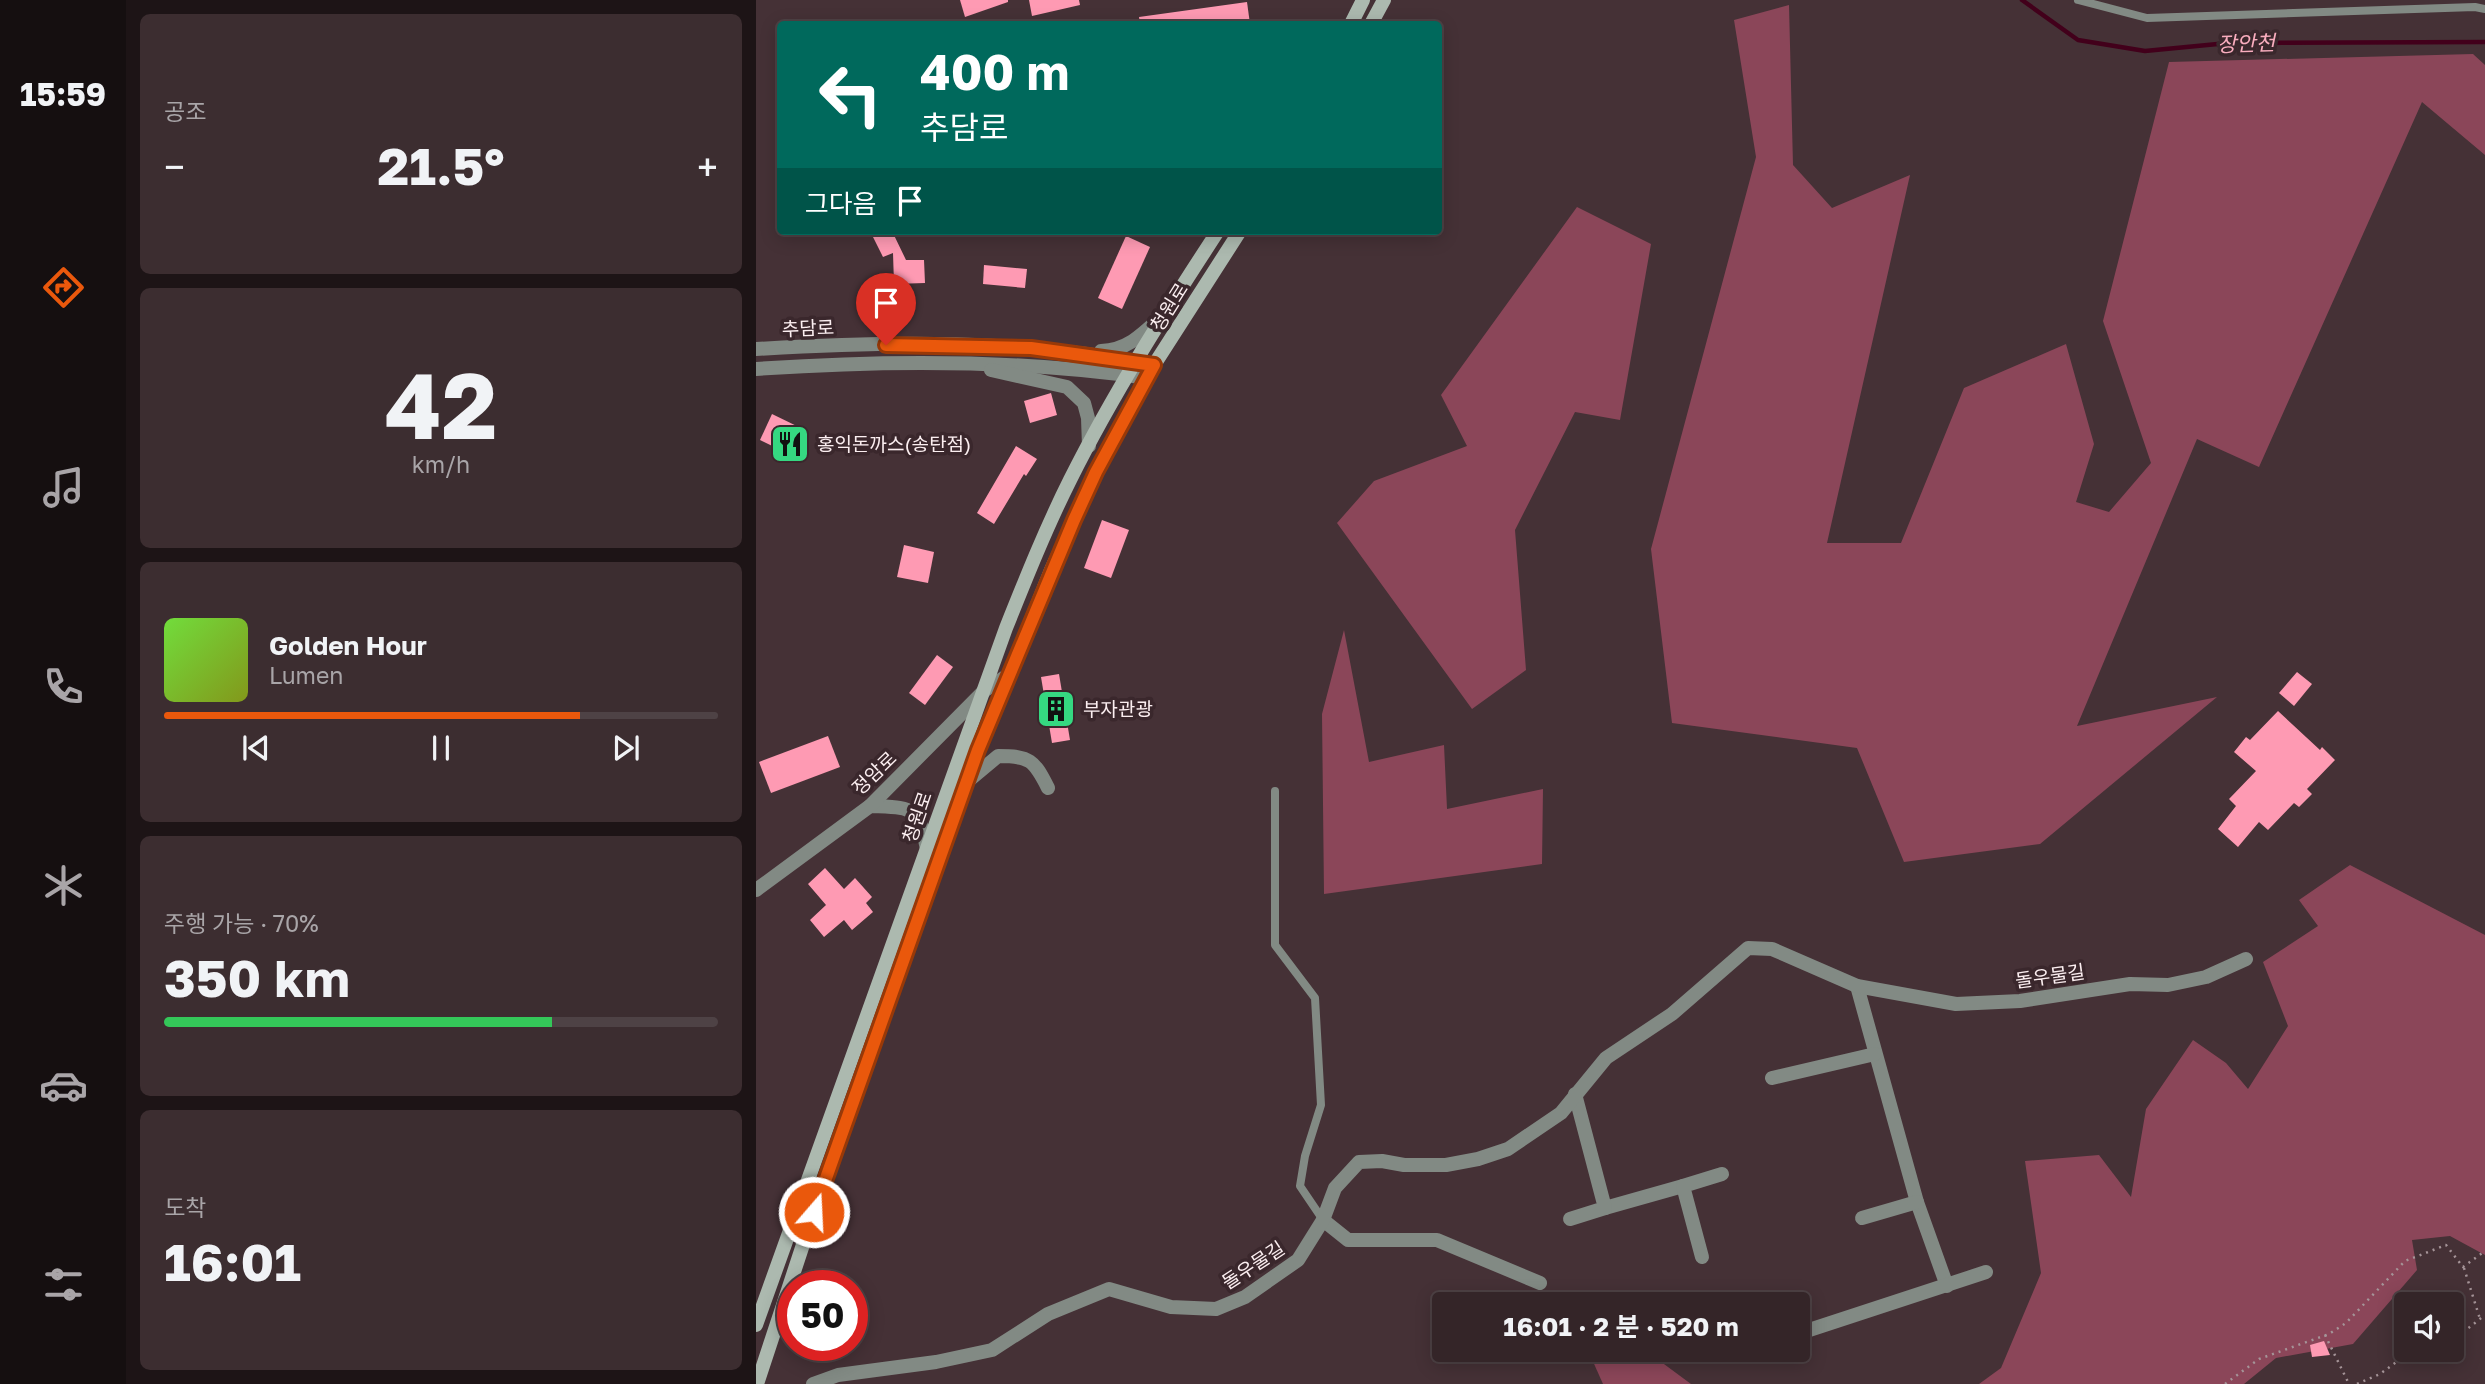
<!DOCTYPE html>
<html lang="ko">
<head>
<meta charset="utf-8">
<style>
  :root { --surface:#342528; --page:#3c2d30; --text:#f1f3f6; --muted:#a9a5a8; --line:#4e4245; --accent:#ea580c }
  body { margin:0; font-family:"Golos Text","Noto Sans KR",sans-serif; background:var(--page); color:var(--text); height:100vh; display:flex; flex-direction:column; font-size:26px; white-space:nowrap }
  * { box-sizing:border-box; margin:0 }
  p { font-size:23px; color:var(--muted) }
  .icon { flex:none; width:38px; height:38px; fill:none; stroke:currentColor; stroke-width:2; stroke-linecap:round; stroke-linejoin:round }
  .map { position:relative; flex:1; overflow:hidden }
  .panel { display:flex; flex-direction:column; gap:14px; padding:14px; background:#1d1416; width:630px }
  .panel>* { flex:none }
  .banner { position:absolute; left:21px; top:21px; width:665px; height:214px; border-radius:7px; box-shadow:0 4px 18px #0003,0 0 0 2px var(--line); background:#00695c; color:#fff; overflow:hidden }
  .buttons { position:absolute; left:1638px; top:1292px; display:grid; gap:14px }
  .buttons a { display:grid; place-items:center; width:70px; height:70px; border-radius:7px; background:var(--surface); box-shadow:0 4px 18px #0003,0 0 0 2px var(--line); font-size:35px }
  .speed { position:absolute; left:21px; top:1270px; display:flex; gap:14px; font-size:35px; font-weight:700; text-align:center }
  .speed>* { display:grid; place-content:center; width:91px; height:91px; border-radius:50%; background:var(--surface); box-shadow:0 4px 18px #0003,0 0 0 2px var(--line); line-height:1 }
  .speed .limit { border:10px solid #d22; background:#fff; color:#111 }
  .pin { position:absolute; display:grid; place-items:center; width:60px; height:60px; color:#fff; margin:-72px -30px; border-radius:50% 50% 50% 0; rotate:-45deg; box-shadow:0 0 7px #0007 }
  .pin .icon { rotate:45deg }
  .me { position:absolute; width:77px; margin:-38px; rotate:19deg; stroke-linejoin:round; filter:drop-shadow(0 0 5px #0008) }
  .turn { display:flex; align-items:center; gap:24px; height:147px; padding:0 28px; font-size:32px }
  .turn .icon { width:91px; height:91px; stroke-width:2.5 }
  .turn b { display:block; font-size:49px; line-height:60px }
  .then { display:flex; align-items:center; height:66px; padding:0 28px; background:#0003; gap:14px; font-size:26px }
  .big { font-size:52px; font-weight:700; line-height:1.1 }
  .panel .card { flex:1; display:flex; flex-direction:column; justify-content:center; gap:10px; min-width:0; padding:0 24px; border-radius:10px; background:var(--page) }
  .panel .dial { align-items:center; gap:0 }
  .dial b { font-size:91px; line-height:1 }
  .song { display:flex; align-items:center; gap:21px }
  .cover { width:84px; height:84px; border-radius:10px; background:linear-gradient(135deg,hsl(100 70% 55%),hsl(70 70% 35%)) }
  .played { height:7px; border-radius:4px; background:linear-gradient(90deg,var(--accent) 75%,var(--line) 75%) }
  .keys { display:flex; justify-content:space-around; direction:ltr }
  .heat { display:flex; justify-content:space-between; align-items:center; font-size:38px; direction:ltr }
  .charge { height:10px; border-radius:5px; background:linear-gradient(90deg,#34c759 70%,var(--line) 0) }
  .trip { position:absolute; left:676px; top:1292px; width:378px; height:70px; border-radius:7px; background:var(--surface); box-shadow:0 4px 18px #0003,0 0 0 2px var(--line); font-weight:700; line-height:70px; text-align:center }
  main { display:flex; flex:1; min-height:0 }
  .dock { display:flex; flex-direction:column; width:126px; justify-content:space-around; align-items:center; background:#150f10; color:var(--muted) }
  .dock .icon { width:49px; height:49px }
  .dock .current { color:var(--accent) }
  .dock b { font-size:32px; color:var(--text) }
  .map>svg:first-child { display:block }
  .green { fill:#8b4659 }
  .lines { fill:none; stroke-linecap:round; stroke-linejoin:round }
  .stream { stroke:#42001b; stroke-width:4.5 }
  .building { fill:#fe9ab3 }
  .path { stroke:#a59498; stroke-width:2.5; stroke-dasharray:2 5; stroke-linecap:butt }
  .service { stroke:#828a84; stroke-width:8 }
  .minor { stroke:#828a84; stroke-width:14 }
  .tertiary { stroke:#828a84; stroke-width:14 }
  .secondary { stroke:#acb9af; stroke-width:14 }
  .route-casing { stroke:#983908; stroke-width:18 }
  .route { stroke:#ea580c; stroke-width:12 }
  .labels { text-anchor:middle; stroke-width:7; stroke-linejoin:round; paint-order:stroke }
  .street-label { font-size:19px; fill:#fbeef0; stroke:#3a272c }
  .poi-label { font-size:19px; fill:#fbeef0; stroke:#3a272c; text-anchor:start }
  .water-label { font-size:21px; font-style:italic; fill:#f9adbe; stroke:#3a272c }
</style>
</head>
<body>
<main>
<nav class="dock">
<b>15:59</b>
<svg class="icon current" aria-label="directions" viewBox="0 0 24 24"><path d="M12 3l9 9-9 9-9-9zM9 14v-3h6M13 9l2 2-2 2"/></svg>
<svg class="icon" aria-label="music" viewBox="0 0 24 24"><path d="M9 18V5l10-2v13"/><circle cx="6" cy="18" r="3"/><circle cx="16" cy="16" r="3"/></svg>
<svg class="icon" aria-label="phone" viewBox="0 0 24 24"><path d="M5 4h4l2 5-3 2q2 4 5 5l2-3 5 2v4C11 20 4 13 5 4z"/></svg>
<svg class="icon" aria-label="climate" viewBox="0 0 24 24"><path d="M12 3v18M4 7l16 10M4 17L20 7"/></svg>
<svg class="icon" aria-label="car" viewBox="0 0 24 24"><path d="M5 17H2v-5l4-1 3-4h7l3 4 3 1v5h-3M9 17h6M6 11h13"/><circle cx="7" cy="17" r="2"/><circle cx="17" cy="17" r="2"/></svg>
<svg class="icon" aria-label="filters" viewBox="0 0 24 24"><path d="M4 7h16M4 17h16"/><circle cx="9" cy="7" r="2"/><circle cx="15" cy="17" r="2"/></svg>
</nav>
<section class="panel">
<div class="card"><p>공조</p>
<div class="heat"><a>−</a><b class="big">21.5°</b><a>+</a></div>
</div>
<div class="card dial"><b>42</b><p>km/h</p></div>
<div class="card">
<div class="song"><i class="cover"></i><div><b>Golden Hour</b><p>Lumen</p></div></div>
<div class="played"></div>
<div class="keys"><svg class="icon" aria-label="previous" viewBox="0 0 24 24"><path d="M18 5L8 12l10 7zM5 5v14"/></svg><svg class="icon" aria-label="pause" viewBox="0 0 24 24"><path d="M8 5v14M16 5v14"/></svg><svg class="icon" aria-label="next" viewBox="0 0 24 24"><path d="M6 5l10 7-10 7zM19 5v14"/></svg></div>
</div>
<div class="card"><p>주행 가능 · 70%</p><b class="big">350 km</b><div class="charge"></div></div>
<div class="card"><p>도착</p><b class="big">16:01</b></div>
</section>
<div class="map">
<svg width="1729" height="1384" viewBox="0 0 1729 1384">
  <rect width="100%" height="100%" fill="#453136"/>
  <g class="green">
    <path d="M1033,5L1037,165L1076,208L1154,175L1071,543H1145L1208,388L1310,344L1338,444L1320,502L1353,512L1395,463L1347,321L1413,62L1717,54L1729,65V155L1666,102L1503,467L1441,439L1321,726L1461,697L1284,844L1148,862L1101,748L916,723L895,549L1000,157L978,20Z"/>
    <path d="M821,207L895,244L864,420L819,412L759,530L770,670L716,709L581,523L618,481L711,446L685,395Z"/>
    <path d="M588,630L613,762L688,745L691,809L787,789L786,864L568,894L566,714Z"/>
    <path d="M1594,865L1729,935V1255L1694,1236L1656,1240L1661,1270L1597,1344L1520,1358L1488,1384H1223L1245,1368L1285,1273L1269,1161L1343,1155L1375,1197L1390,1109L1437,1040L1470,1063L1492,1089L1532,1026L1507,962L1562,926L1543,900Z"/>
    <path d="M889,1350L935,1384H847L835,1357Z"/>
  </g>
  <g class="lines">
    <path class="stream" d="M1266,0L1322,40L1389,51L1472,43L1729,42"/>
  </g>
  <g class="building">
    <path d="M204,0H252V2L209,17Z"/>
    <path d="M273,0H323L324,5L276,16Z"/>
    <path d="M491,2L494,24H384L383,17Z"/>
    <path d="M114,231H136L150,260H168L169,283L138,284L137,253L127,257Z"/>
    <path d="M370,236L394,247L366,309L342,298Z"/>
    <path d="M228,265L271,269L269,288L227,284Z"/>
    <path d="M295,393L301,415L274,423L268,401Z"/>
    <path d="M16,414L51,431L39,457L4,440Z"/>
    <path d="M260,446L281,459L270,476L268,474L238,524L221,513Z"/>
    <path d="M346,520L373,530L355,578L328,568Z"/>
    <path d="M148,545L178,552L172,583L141,577Z"/>
    <path d="M181,655L197,667L169,705L153,693Z"/>
    <path d="M1541,672L1556,684L1538,706L1523,693Z"/>
    <path d="M303,674L314,740L296,743L285,677Z"/>
    <path d="M1522,711L1564,750L1566,747L1579,760L1551,789L1556,794L1543,807L1538,803L1512,830L1503,822L1482,847L1462,829L1480,806L1473,799L1500,771L1478,752L1490,737L1494,740Z"/>
    <path d="M72,736L84,767L15,793L3,762Z"/>
    <path d="M69,868L88,889L99,878L116,897L110,903L117,912L96,930L88,920L68,937L54,920L70,905L52,884Z"/>
    <path d="M1568,1341L1574,1355L1556,1357L1554,1345Z"/>
  </g>
  <g class="lines">
    <g class="path">
      <path d="M1708,1268L1724,1319"/>
      <path d="M1569,1335L1593,1384"/>
      <path d="M1696,1341L1729,1315"/>
      <path d="M1469,1384L1503,1359L1573,1334L1590,1323L1649,1261L1690,1245L1707,1267L1729,1251"/>
      <path d="M1601,1384L1624,1374L1654,1352L1672,1349"/>
    </g>
    <g class="service">
      <path d="M1322,0L1391,18L1719,7L1729,9"/>
      <path d="M519,791V945L559,998L565,1105L549,1156L544,1186L567,1220"/>
    </g>
    <g class="minor">
      <path d="M211,782L242,756C274,756 278,760 292,788"/>
      <path d="M114,806C157,808 162,805 171,849"/>
      <path d="M0,890L114,806L229,690L254,674"/>
      <path d="M1101,986L1161,1202L1191,1286"/>
      <path d="M1016,1078L1119,1054"/>
      <path d="M849,1208L927,1186"/>
      <path d="M1106,1218L1161,1202"/>
      <path d="M814,1219L849,1208L819,1094"/>
      <path d="M567,1220L592,1240H681L784,1283"/>
      <path d="M946,1257L927,1186L966,1174"/>
      <path d="M1041,1334L1230,1272"/>
      <path d="M992,1350L995,1349"/>
      <path d="M57,1384L82,1375L180,1362L236,1350L292,1314L353,1289L415,1307L460,1309L489,1297L542,1260L567,1220L579,1188L603,1162L626,1161L648,1165H690L722,1159L752,1149L805,1113L850,1058L916,1014L992,948L1016,949L1101,986L1200,1004L1264,1001L1374,984L1412,985L1450,977L1490,959"/>
    </g>
    <g class="tertiary">
      <path d="M0,349C132,341 268,339 398,365"/>
      <path d="M345,351C371,350 386,335 404,318"/>
      <path d="M0,369C130,360 262,359 391,378"/>
      <path d="M235,370L311,387L328,403L332,418L333,446"/>
    </g>
    <g class="secondary">
      <path d="M595,24L607,0"/>
      <path d="M615,24L628,0"/>
      <path d="M0,1325L250,628C270,578 290,528 314,480C357,394 409,312 462,231"/>
      <path d="M1,1384L66,1187L222,750L296,568L340,472L398,365L484,231"/>
    </g>
  </g>
  <g class="lines">
    <defs>
      <path id="route" d="M58,1212L222,750L318,520L340,472L398,365L275,348L130,345"/>
    </defs>
    <use href="#route" class="route-casing"/>
    <use href="#route" class="route"/>
  </g>
  <defs>
    <symbol id="restaurant-square" viewBox="-11 -11 22 22"><rect x="-9" y="-9" width="18" height="18" rx="4" fill="#35d881" stroke="#3a272c"/><path d="M-5-6h1v4h1v-4h1v4h1v-4h1v5L-1.5 .5V6h-2V.5L-5-1ZM5-6V6H3V1.5H1.5Q1.5-4 5-6Z" fill="#111"/></symbol>
    <symbol id="building-square" viewBox="-11 -11 22 22"><rect x="-9" y="-9" width="18" height="18" rx="4" fill="#35d881" stroke="#3a272c"/><path d="M-4-6H4V6H1V3H-1V6H-4ZM-2.5-4.3h1.7v1.8h-1.7ZM.8-4.3h1.7v1.8H.8ZM-2.5-1h1.7V.8h-1.7ZM.8-1h1.7V.8H.8Z" fill="#111"/></symbol>
  </defs>
  <g fill-rule="evenodd">
    <use href="#restaurant-square" x="12" y="422" width="44" height="44"/>
    <use href="#building-square" x="278" y="687" width="44" height="44"/>
  </g>
  <g class="labels">
    <g class="street-label">
      <text transform="translate(413 307) rotate(-58)" y="7">청원로</text>
      <text transform="translate(52 328) rotate(-2)" y="7">추담로</text>
      <text transform="translate(118 773) rotate(-44)" y="7">정암로</text>
      <text transform="translate(161 817) rotate(-71)" y="7">청원로</text>
      <text transform="translate(1294 976) rotate(-8)" y="7">돌우물길</text>
      <text transform="translate(497 1265) rotate(-33)" y="7">돌우물길</text>
    </g>
    <g class="poi-label">
      <text x="61" y="451">홍익돈까스(송탄점)</text>
      <text x="327" y="716">부자관광</text>
    </g>
    <g class="water-label">
      <text transform="translate(1490 44) rotate(-2)" y="7">장안천</text>
    </g>
  </g>
</svg>
<div class="buttons">
<a><svg class="icon" aria-label="sound" viewBox="0 0 24 24"><path d="M4 9h4l5-4v14l-5-4H4zM17 9q2 3 0 6"/></svg></a>
</div>
<div class="speed"><div class="limit">50</div></div>
<div class="pin" style="left:130px;top:345px;background:#d93025"><svg class="icon" aria-label="arrive" viewBox="0 0 24 24"><path d="M6 21V4h12l-3 4 3 4H6"/></svg></div>
<svg class="me" style="left:58px;top:1212px" viewBox="-20 -20 40 40"><circle r="17" fill="#ea580c" stroke="#fff" stroke-width="3"/><path d="M0-11L8 9 0 5-8 9z" fill="#fff"/></svg>
<div class="trip">16:01 · 2 분 · 520 m</div>
<div class="banner">
<div class="turn"><svg class="icon" aria-label="left" viewBox="0 0 24 24"><path d="M17 20v-9H6M10 6l-5 5 5 5"/></svg><div><b>400 m</b>추담로</div></div>
<div class="then">그다음<svg class="icon" aria-label="arrive" viewBox="0 0 24 24"><path d="M6 21V4h12l-3 4 3 4H6"/></svg></div>
</div>
</div>
</main>
</body>
</html>
